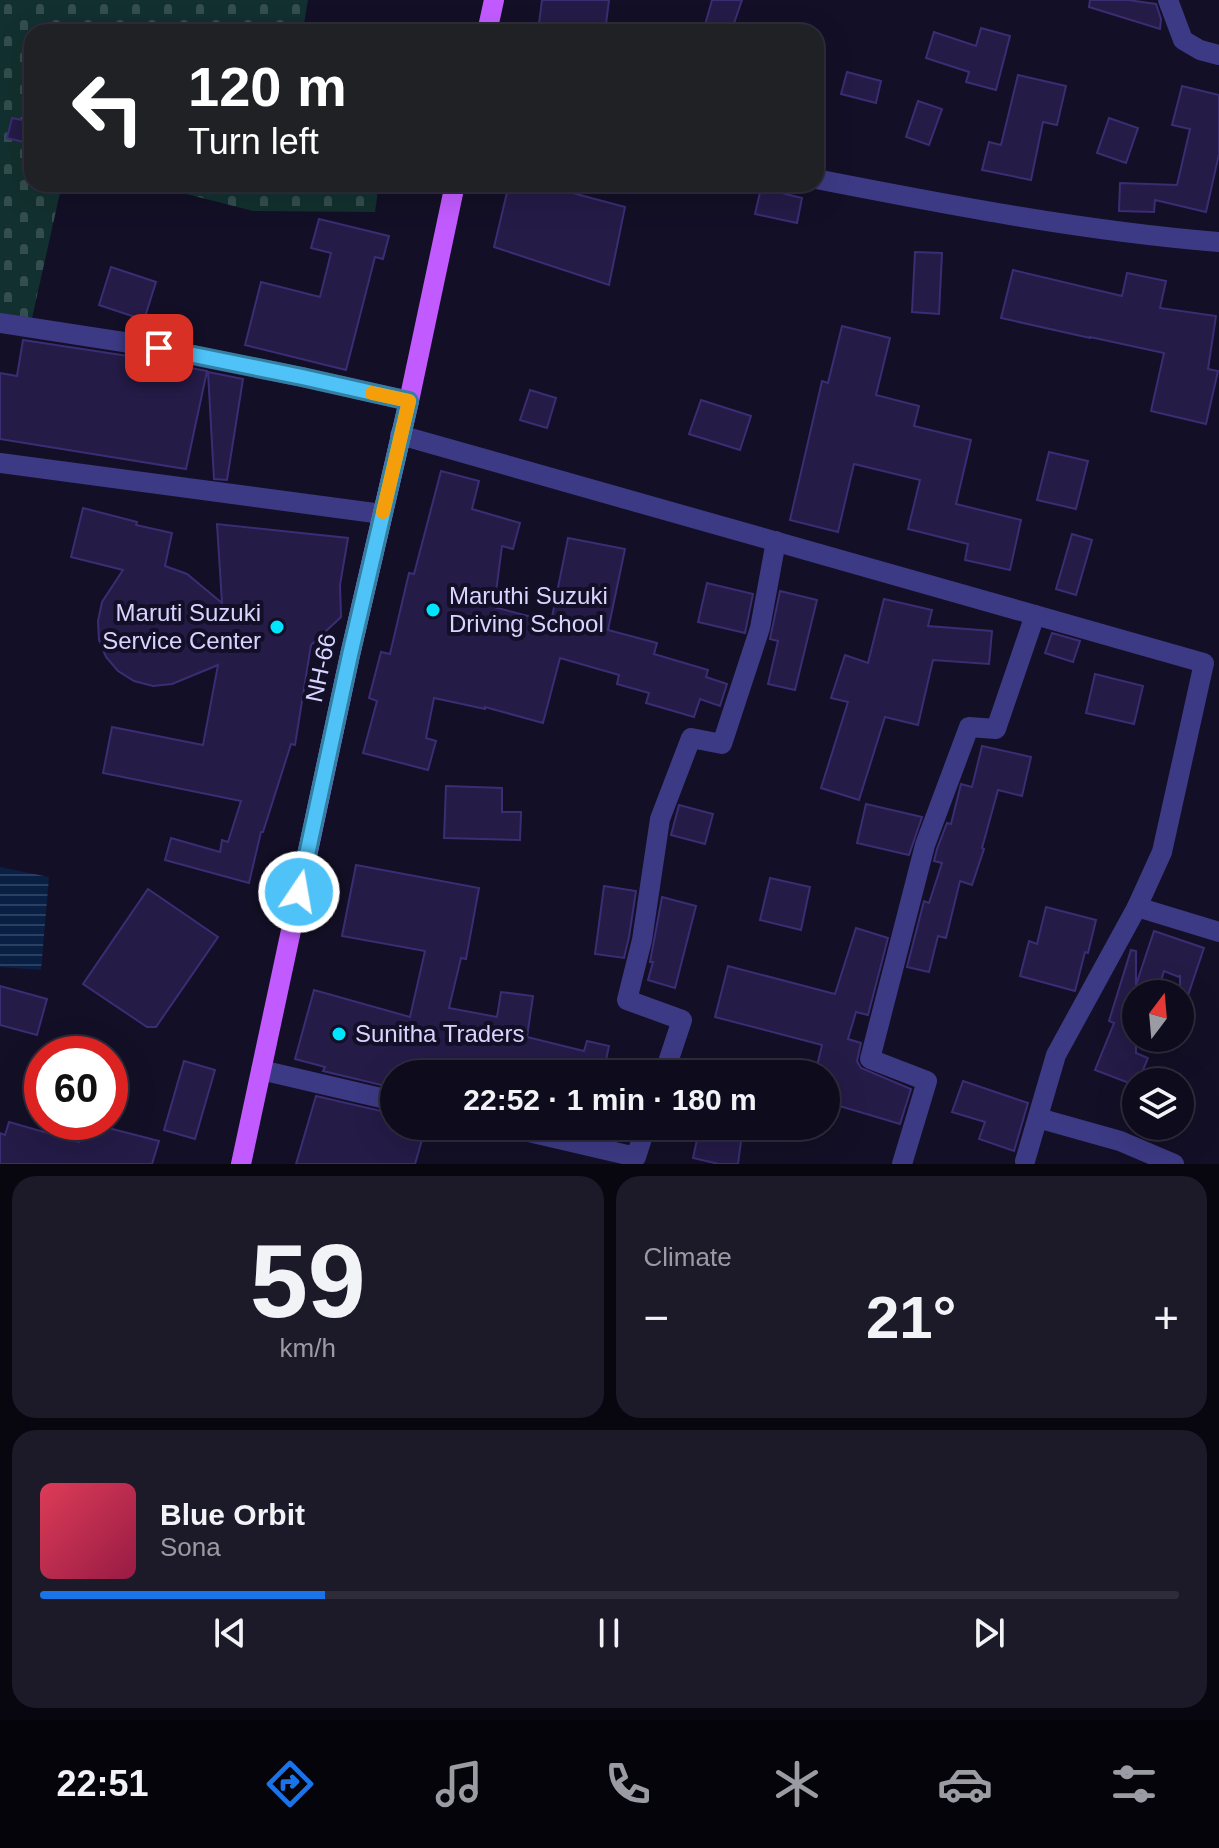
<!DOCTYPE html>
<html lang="en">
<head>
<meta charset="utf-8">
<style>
  :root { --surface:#0e0b1c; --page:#1c1929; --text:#f1f3f6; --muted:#9b9ba3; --line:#2e2b3b; --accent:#1a73e8 }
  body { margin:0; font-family:Arial,sans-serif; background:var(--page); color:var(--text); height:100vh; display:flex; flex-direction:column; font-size:30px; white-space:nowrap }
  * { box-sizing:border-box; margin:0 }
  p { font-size:26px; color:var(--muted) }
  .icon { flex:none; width:44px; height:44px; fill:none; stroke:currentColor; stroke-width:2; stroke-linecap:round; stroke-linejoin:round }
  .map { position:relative; height:1164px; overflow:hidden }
  .side { display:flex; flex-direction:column; gap:12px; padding:12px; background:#08060f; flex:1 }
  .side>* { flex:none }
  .banner { position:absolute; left:24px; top:24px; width:800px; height:168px; border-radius:24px; box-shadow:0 8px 32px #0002,0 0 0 2px var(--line); background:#202124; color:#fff; overflow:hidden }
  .needle { width:52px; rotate:16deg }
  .controls { position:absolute; left:1122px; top:980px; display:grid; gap:16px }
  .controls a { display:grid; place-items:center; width:72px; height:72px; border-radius:50%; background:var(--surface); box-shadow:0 8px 32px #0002,0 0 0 2px var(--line); font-size:40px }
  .speed { position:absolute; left:24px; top:1036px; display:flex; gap:16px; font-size:40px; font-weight:700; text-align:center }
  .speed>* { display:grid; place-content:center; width:104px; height:104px; border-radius:50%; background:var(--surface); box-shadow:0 8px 32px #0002,0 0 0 2px var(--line); line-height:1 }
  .speed .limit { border:12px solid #d22; background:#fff; color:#111 }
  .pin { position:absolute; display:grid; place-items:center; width:68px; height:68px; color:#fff; margin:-34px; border-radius:16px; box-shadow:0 4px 12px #0006 }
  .me { position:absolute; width:88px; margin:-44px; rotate:12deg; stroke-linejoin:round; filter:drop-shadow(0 0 6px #0008) }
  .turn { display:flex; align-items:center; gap:28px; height:168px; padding:0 32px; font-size:36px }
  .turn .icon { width:104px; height:104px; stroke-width:2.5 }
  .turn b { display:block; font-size:56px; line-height:68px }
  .big { font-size:60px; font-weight:800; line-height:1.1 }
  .side .card { flex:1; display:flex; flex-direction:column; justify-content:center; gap:12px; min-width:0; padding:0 28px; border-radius:24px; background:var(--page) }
  .side .dial { align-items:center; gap:0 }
  .dial b { font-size:104px; line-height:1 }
  .song { display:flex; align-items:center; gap:24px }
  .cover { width:96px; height:96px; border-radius:12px; background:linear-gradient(135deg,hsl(350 70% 55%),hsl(340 70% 35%)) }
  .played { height:8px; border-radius:4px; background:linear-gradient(90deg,var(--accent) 25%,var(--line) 25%) }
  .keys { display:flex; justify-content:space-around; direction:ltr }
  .heat { display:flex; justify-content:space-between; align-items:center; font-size:44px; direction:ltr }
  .side .tiles { flex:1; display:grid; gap:12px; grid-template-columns:1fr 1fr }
  .card:last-child { grid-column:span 2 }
  .trip { position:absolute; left:380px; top:1060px; width:460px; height:80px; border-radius:40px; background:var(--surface); box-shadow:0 8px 32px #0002,0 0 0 2px var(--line); font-weight:800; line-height:80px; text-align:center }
  .menu { display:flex; height:128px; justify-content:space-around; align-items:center; background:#06040b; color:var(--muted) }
  .menu .icon { width:56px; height:56px }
  .menu .selected { color:var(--accent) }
  .menu b { font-size:36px; color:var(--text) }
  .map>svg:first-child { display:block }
  .cemetery { fill:url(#cemetery-stones) }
  .water { fill:url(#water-rules) }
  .building { fill:#241b47; stroke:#3b2d73; stroke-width:2 }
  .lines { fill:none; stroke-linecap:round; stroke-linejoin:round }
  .street { stroke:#3d3a85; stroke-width:20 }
  .primary { stroke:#c25bff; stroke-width:20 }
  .route-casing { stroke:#337fa1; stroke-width:20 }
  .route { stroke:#4fc3f7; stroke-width:14 }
  .slow { stroke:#f59e0b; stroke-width:14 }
  .poi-dot { fill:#00e5ff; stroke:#130f26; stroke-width:3 }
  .labels { text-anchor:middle; stroke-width:8; stroke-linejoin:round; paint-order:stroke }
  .poi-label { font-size:24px; fill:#d9d4ff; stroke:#130f26; text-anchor:start }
  .street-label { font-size:24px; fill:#d9d4ff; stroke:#130f26 }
</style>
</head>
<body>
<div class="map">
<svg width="1219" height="1164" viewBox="0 0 1219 1164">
  <defs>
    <pattern id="cemetery-stones" width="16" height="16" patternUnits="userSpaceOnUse" patternTransform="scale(2)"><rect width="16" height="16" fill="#12302f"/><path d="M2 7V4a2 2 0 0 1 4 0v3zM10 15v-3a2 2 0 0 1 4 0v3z" fill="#344d4e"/></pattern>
    <pattern id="water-rules" width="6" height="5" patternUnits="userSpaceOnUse" patternTransform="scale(2)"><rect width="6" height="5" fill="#0a1f44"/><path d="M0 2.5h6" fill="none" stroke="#2d3f60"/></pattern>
  </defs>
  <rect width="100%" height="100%" fill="#130f26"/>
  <g class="cemetery">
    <path d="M0,0H308L304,24L346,32H32V184H62L32,318L0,313Z"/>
    <path d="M147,184H379L375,212L253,211Z"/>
  </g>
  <path class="water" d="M0,867L49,877L41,970L0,967Z"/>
  <g class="building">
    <path d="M542,0H609L605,32H538Z"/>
    <path d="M712,0H742L731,32H703Z"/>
    <path d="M1090,0H1128L1156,4L1161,19L1160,29L1089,7Z"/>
    <path d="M981,28L1010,36L996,90L966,82L969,72L926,58L934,32L976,46Z"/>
    <path d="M847,72L881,81L876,103L841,94Z"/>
    <path d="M1018,75L1066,86L1057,125L1043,122L1031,180L982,170L989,142L1001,145Z"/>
    <path d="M1182,86L1219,95V154L1206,212L1155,200L1154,212L1119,211L1120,183L1177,185L1190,129L1172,125Z"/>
    <path d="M918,101L942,109L929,145L906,137Z"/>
    <path d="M12,118L32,122V144L7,138Z"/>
    <path d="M1109,118L1138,128L1126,163L1097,153Z"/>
    <path d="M509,184H539L625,207L609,285L494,247Z"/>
    <path d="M761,188L802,198L797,223L755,214Z"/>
    <path d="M319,219L389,236L383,259L375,257L346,370L245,345L261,282L320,297L331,253L311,248Z"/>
    <path d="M915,252L942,253L939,314L912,312Z"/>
    <path d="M111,267L156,282L144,320L99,305Z"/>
    <path d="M1013,270L1122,296L1127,273L1166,281L1160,308L1216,316L1208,369L1218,371L1206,424L1151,411L1164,353L1090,337V338L1001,318Z"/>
    <path d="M842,326L890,338L876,395L919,406L914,426L971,440L956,504L1021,520L1010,570L965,560L968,544L908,529L920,480L854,464L838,532L790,520L822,381L828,383Z"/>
    <path d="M23,340L128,356L207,371L186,469L0,439V373L17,376Z"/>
    <path d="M208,372L243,379L227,480L214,479Z"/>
    <path d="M530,390L556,398L547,428L520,420Z"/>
    <path d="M701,400L751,416L740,450L689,434Z"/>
    <path d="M1049,452L1088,461L1076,509L1037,500Z"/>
    <path d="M441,471L479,481L472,509L520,523L513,549L502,546L494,607L551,622L568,538L625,549L608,630L657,643L654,654L708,670L706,677L727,684L720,706L700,699L694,717L646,703L649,693L617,684L619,675L560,658L543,723L485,707V709L434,698L426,738L436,741L428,770L363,753L377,701L369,698L381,652L390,654L409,573L414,574Z"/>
    <path d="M83,508L137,522L136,525L172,533L165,566L187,574L222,603L217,524L348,538L340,585L341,617L311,645L295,745L291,744L263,832H261L249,883L165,860L171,838L220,852L222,840L228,842L241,801L103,773L112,727L203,745L218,665L172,684L153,686L134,681L118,671L106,657L99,640L98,621L102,602L123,570L71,557Z"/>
    <path d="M1072,534L1092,540L1076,595L1056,589Z"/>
    <path d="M707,583L753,594L745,633L698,622Z"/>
    <path d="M780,591L817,600L795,690L768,684L778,641L770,639Z"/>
    <path d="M884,599L932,610L928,626L992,631L989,664L933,660L918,725L885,717L859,800L821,788L848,702L831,698L845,655L868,663Z"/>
    <path d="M1052,633L1080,641L1073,662L1045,653Z"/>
    <path d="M1095,674L1143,686L1134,724L1086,713Z"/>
    <path d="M982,746L1031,757L1022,796L998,790L982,848L984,849L972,885L960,881L946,938L938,936L929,972L907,967L924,901L929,903L942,863L934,861L937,849L947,823L951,824L961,784L972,787Z"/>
    <path d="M446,786L502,788V812H521L520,840L444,838Z"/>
    <path d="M866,804L922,817L909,855L857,843Z"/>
    <path d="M679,805L713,814L705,844L671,835Z"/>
    <path d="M356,865L479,888L466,959L461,958L449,1008L497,1017L501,992L533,996L527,1037L584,1051L587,1041L609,1046L603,1074H394V1088L323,1071L325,1067L295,1059L314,990L410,1017L425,951L342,936Z"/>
    <path d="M770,878L810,887L801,930L760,920Z"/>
    <path d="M604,886L636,891L629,937L624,958L595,954Z"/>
    <path d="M148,889L218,937L156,1027H147L83,984Z"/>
    <path d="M662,897L696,906L675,988L648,980L653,962H650Z"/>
    <path d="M1046,907L1096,920L1088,953L1085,952L1075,991L1020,976L1029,941L1037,944Z"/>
    <path d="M856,928L888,938L868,1015L856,1012L848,1039L861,1043L857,1061L861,1068L911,1089L900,1124L826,1102V1074H815L822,1045L715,1017L728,966L835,994Z"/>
    <path d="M1154,931L1204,948L1184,1007L1180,1006V975L1179,977L1164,971L1157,994H1136V1053L1148,1058L1138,1082L1129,1083L1095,1070L1114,1023L1109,1021L1131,950L1136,951V985Z"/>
    <path d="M0,986L47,999L37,1035L0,1025Z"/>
    <path d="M184,1061L215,1070L195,1139L164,1130Z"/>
    <path d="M963,1081L1028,1103L1014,1151L979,1139L985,1122L952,1112Z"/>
    <path d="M316,1096L394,1114V1126H426L415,1164H296Z"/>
    <path d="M9,1122L79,1142L85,1122L159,1141L152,1164H0V1133L5,1135Z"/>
    <path d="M700,1126H743L738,1164H719L693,1158Z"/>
  </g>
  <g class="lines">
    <g class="street">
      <path d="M1168,0L1183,40L1200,50L1219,55"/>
      <path d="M816,179C949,205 1083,231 1219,242"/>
      <path d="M0,323L130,343L302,377L409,401"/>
      <path d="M400,435L1204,663L1162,852L1137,907L1219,932"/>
      <path d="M0,463L382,514"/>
      <path d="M261,1070L394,1101"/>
      <path d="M664,1074L682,1020L627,1000L642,940L660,819L691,738L722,744L760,628L776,541"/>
      <path d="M1038,1118L1120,1141L1174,1164"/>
      <path d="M503,1126L636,1157L646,1126"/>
      <path d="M1025,1161L1056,1055L1137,907"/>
      <path d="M902,1164L927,1081L870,1059L925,845L969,727L996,729L1035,615"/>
    </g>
    <g class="primary">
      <path d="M487,32L494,0"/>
      <path d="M241,1164L350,655L409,401L455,184"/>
    </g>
  </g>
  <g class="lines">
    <defs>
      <path id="route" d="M159,348L302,377L409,401L350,655L299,892"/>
    </defs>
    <use href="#route" class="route-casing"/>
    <use href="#route" class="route"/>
    <path class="slow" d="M372,393L409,401L383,512"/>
  </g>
  <g class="poi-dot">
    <circle cx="433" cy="610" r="8"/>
    <circle cx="277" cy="627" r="8"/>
    <circle cx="339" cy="1034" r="8"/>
  </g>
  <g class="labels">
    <g class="poi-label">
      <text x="449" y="604">Maruthi Suzuki<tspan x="449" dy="28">Driving School</tspan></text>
      <text x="261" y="621" text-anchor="end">Maruti Suzuki<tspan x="261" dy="28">Service Center</tspan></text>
      <text x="355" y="1042">Sunitha Traders</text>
    </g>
    <g class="street-label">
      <text transform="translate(321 668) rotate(-78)" y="8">NH-66</text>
    </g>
  </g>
</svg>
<div class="controls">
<a><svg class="needle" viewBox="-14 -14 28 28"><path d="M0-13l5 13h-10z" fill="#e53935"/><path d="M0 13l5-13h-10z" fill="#9b9ba3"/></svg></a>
<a><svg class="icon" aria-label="layers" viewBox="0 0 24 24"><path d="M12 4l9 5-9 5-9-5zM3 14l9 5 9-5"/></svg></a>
</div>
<div class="speed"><div class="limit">60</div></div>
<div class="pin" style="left:159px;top:348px;background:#d93025"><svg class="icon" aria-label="arrive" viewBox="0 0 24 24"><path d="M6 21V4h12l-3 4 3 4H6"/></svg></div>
<svg class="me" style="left:299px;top:892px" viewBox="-20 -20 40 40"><circle r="17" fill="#4fc3f7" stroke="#fff" stroke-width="3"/><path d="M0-11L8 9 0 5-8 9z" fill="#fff"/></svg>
<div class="trip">22:52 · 1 min · 180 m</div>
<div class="banner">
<div class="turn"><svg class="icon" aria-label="left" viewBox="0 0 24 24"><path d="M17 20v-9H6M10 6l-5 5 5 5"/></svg><div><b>120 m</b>Turn left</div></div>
</div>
</div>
<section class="side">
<div class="tiles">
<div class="card dial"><b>59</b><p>km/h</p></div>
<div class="card"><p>Climate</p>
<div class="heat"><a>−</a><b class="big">21°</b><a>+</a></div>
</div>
<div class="card">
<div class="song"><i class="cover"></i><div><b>Blue Orbit</b><p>Sona</p></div></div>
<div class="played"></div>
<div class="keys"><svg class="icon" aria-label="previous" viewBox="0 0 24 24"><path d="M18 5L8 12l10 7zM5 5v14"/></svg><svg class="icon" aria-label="pause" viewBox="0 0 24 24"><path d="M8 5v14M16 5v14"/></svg><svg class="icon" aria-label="next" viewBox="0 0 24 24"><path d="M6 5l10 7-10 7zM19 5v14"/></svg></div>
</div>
</div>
</section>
<nav class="menu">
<b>22:51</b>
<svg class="icon selected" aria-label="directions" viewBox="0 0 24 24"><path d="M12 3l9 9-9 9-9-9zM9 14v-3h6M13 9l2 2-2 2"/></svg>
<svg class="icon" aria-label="music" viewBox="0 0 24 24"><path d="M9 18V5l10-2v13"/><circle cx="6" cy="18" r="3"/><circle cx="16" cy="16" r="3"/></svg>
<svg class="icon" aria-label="phone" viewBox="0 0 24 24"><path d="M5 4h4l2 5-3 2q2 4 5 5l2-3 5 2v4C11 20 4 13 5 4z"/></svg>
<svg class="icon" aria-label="climate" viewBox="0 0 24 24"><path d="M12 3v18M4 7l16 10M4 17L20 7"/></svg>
<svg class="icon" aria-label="car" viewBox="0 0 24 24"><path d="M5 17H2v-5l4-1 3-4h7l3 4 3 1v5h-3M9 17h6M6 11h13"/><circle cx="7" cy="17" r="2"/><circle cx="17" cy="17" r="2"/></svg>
<svg class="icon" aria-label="filters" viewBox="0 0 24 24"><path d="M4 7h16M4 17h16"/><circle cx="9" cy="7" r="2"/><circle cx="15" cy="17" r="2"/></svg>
</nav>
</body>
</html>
